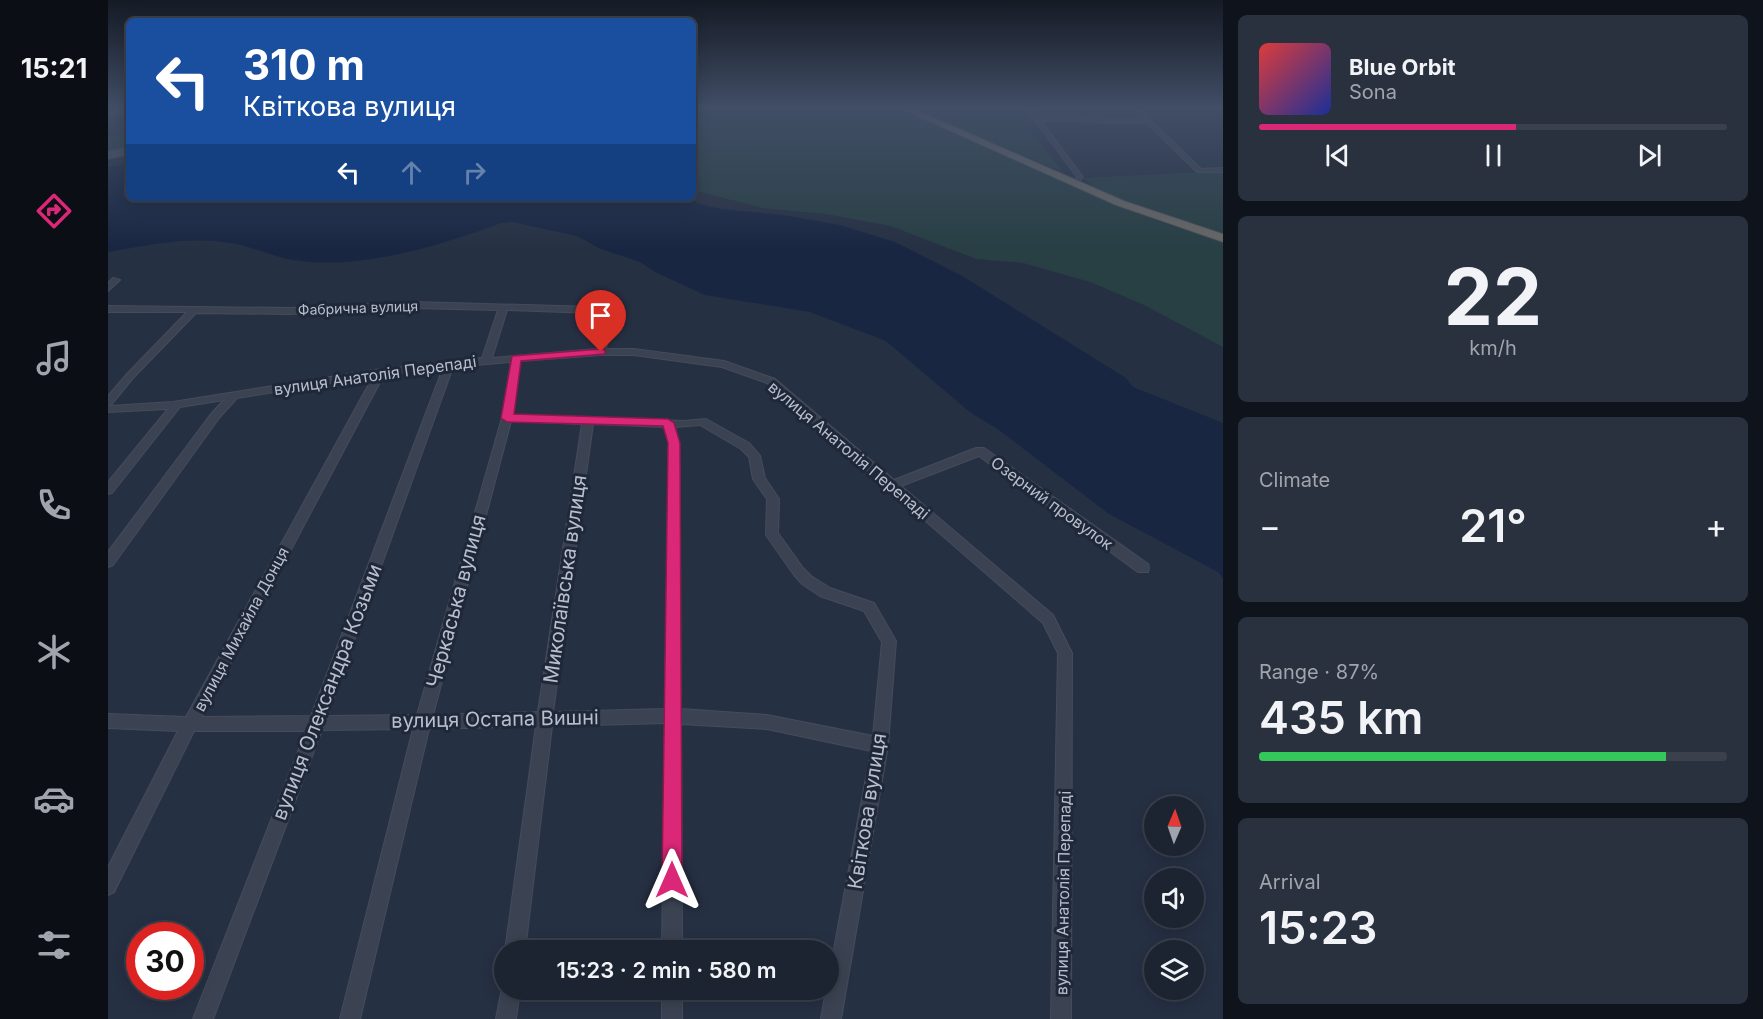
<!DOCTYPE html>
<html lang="en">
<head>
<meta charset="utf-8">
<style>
  :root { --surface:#1c2432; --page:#29303e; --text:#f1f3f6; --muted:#a0a4ac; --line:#3a414d; --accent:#db2777 }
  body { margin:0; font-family:Inter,sans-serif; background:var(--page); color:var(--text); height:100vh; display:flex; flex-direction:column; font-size:22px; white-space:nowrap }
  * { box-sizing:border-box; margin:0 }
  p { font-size:20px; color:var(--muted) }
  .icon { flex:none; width:33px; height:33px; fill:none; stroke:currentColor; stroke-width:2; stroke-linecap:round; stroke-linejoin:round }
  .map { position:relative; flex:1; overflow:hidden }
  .sheet { display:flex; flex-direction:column; gap:15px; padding:15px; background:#0f141c; width:540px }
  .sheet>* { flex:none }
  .hud { position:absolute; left:18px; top:18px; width:570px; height:183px; border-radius:9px; box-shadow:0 3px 15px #0003,0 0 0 2px var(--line); background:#1a4fa0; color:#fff; overflow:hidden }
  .needle { width:39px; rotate:2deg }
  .controls { position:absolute; left:1036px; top:796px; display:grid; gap:12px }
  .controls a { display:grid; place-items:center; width:60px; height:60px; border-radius:50%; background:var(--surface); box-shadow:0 3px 15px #0003,0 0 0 2px var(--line); font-size:30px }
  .speed { position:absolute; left:18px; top:922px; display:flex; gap:12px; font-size:30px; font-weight:700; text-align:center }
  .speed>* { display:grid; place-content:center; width:78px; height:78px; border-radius:50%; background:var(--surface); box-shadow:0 3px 15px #0003,0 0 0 2px var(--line); line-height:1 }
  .speed .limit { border:9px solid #d22; background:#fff; color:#111 }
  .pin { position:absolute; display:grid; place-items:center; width:51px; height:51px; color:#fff; margin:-62px -26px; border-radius:50% 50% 50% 0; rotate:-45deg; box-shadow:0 0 6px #0007 }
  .pin .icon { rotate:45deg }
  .me { position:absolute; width:66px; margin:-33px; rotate:0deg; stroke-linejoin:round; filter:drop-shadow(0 0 4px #0008) }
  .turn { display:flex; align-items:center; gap:21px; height:126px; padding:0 18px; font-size:27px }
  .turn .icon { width:78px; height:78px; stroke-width:2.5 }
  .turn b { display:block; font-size:42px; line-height:51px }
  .lanes { display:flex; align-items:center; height:57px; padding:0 18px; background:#0003; justify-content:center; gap:30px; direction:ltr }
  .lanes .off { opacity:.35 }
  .big { font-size:45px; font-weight:600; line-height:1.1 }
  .sheet .tile { flex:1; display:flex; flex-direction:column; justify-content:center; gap:9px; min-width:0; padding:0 21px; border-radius:9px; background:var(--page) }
  .sheet .dial { align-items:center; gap:0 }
  .dial b { font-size:78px; line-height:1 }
  .song { display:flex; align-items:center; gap:18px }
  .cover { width:72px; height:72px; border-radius:9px; background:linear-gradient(135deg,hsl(0 70% 55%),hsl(230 70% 35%)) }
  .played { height:6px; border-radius:3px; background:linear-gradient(90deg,var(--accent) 55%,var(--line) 55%) }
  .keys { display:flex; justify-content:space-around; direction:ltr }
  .heat { display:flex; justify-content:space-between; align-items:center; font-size:33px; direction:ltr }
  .charge { height:9px; border-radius:4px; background:linear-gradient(90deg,#34c759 87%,var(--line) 0) }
  .trip { position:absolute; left:386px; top:940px; width:345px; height:60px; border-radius:30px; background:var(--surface); box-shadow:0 3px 15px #0003,0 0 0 2px var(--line); font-weight:600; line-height:60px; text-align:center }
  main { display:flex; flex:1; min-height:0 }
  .tabs { display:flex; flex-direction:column; width:108px; justify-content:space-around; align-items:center; background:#0b0e14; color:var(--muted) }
  .tabs .icon { width:42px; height:42px }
  .tabs .on { color:var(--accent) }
  .tabs b { font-size:27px; color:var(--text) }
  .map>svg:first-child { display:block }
  .green { fill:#283f44 }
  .water { fill:#182642 }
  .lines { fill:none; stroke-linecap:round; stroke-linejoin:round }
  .minor-casing { stroke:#444c5c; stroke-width:2 }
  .secondary-casing { stroke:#444c5c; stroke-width:3 }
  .trunk-casing { stroke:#424b5a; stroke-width:2 }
  .minor { fill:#3b4352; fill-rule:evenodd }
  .secondary { fill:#495165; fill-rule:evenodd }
  .trunk { fill:#686864; fill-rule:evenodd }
  .route { fill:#db2777; stroke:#8e194d; stroke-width:1.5 }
  .labels { text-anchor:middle; stroke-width:6; stroke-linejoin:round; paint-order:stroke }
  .far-street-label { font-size:14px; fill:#b8becc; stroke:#1f2838 }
  .street-label { font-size:16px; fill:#b8becc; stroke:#1f2838 }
  .near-street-label { font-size:20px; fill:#b8becc; stroke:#1f2838 }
</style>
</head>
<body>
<main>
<nav class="tabs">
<b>15:21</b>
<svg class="icon on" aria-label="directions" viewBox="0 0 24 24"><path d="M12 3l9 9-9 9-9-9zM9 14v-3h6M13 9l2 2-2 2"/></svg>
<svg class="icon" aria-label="music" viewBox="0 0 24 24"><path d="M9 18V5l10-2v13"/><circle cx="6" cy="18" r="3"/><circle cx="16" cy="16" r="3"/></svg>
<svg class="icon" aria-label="phone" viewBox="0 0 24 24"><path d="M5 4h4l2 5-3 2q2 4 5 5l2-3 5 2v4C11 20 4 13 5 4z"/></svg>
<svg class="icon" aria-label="climate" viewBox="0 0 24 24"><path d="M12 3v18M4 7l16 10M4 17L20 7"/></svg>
<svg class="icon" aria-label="car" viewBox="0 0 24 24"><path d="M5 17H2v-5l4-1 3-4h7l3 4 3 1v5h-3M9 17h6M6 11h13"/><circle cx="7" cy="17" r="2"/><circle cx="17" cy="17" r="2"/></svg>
<svg class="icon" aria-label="filters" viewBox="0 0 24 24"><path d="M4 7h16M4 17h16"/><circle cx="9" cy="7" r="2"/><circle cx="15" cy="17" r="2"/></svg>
</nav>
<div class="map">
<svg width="1115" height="1019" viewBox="0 0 1115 1019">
  <rect width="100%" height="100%" fill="#263043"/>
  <g class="green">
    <path d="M585,107H790L1010,206L1061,225L1115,241V347L1036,305L982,282L915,263L868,259L783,226L718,214L655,208L585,190Z"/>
    <path d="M799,107L900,109L907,112L955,172Z"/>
    <path d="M21,133V149L0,153V137Z"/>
    <path d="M1115,171V233C1084,226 995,200 976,178Z"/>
  </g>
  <path class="water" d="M21,164V198H580L592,204L613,209L675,215L732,225L787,242L856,277L1018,378L1025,387L1115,423V579L1110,572L1001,514L891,430L863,413L778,341L702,312L597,295L547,272L532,262L493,249L469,236L404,222L393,223C334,245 256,269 193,261C168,259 145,246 122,243C78,236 43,245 0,252V167Z"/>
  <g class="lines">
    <defs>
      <g id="minor">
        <path d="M917,107H923L931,117L1035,119L1023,107H1029L1093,169L1115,168V172H1089L1039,123L933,121L975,177L969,185H965L964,184L969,177Z"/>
        <path d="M21,109V113L0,116V112Z"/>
        <path d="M5,278L12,280L0,291V283Z"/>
        <path d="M305,302L487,307L503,311L504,313L498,349H526L616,361L667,379L786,480L868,448H876L1040,564L1041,568L1040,572H1030L871,456L793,486L945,615L964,653L963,1019H943L950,653L935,623L659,383L614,367L526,355H493L412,361L405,415L576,421L598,419L641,443L652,456L657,478L671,499L670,533L695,568L703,576L722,588L766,603L788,641L780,745L733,1019H713L718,990H720V981L763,751L659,729L573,724L574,951H554L557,723L444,726L417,951H397L428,726L321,729L252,1019H232L305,729L214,730L105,1019H85L198,731H86L6,892L0,895V867L70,731L0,728V714L78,717L261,384V377L129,398L111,418L5,565L0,567V552L103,414L116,400L72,407L4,493L0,494V482L60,409L0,412V396L19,374L79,312H0V306L182,308ZM305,308L390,310L374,358L266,370L65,402L2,406L25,378L88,313L182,314ZM399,310L487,313L495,315L489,349L384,358ZM403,362L394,418L309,715L219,716L345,367ZM335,368L203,716L94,717L271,384V375ZM403,421L474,424L430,712L325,715ZM485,424L556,427L561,443L557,709L445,712ZM592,425L633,449L641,457L645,479L659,499L658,535L686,575L694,584L712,596L756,611L774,642L765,736L659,715L573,709L571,443L567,427Z"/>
        <path d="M395,983L396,990H412L408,1019H388Z"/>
        <rect x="554" y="990" width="20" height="29"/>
      </g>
      <path id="secondary" d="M21,148V154L0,158V152Z"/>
      <path id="trunk" d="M789,107H801L1016,201L1115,234V242L1008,205Z"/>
    </defs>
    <use href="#minor" class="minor-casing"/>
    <use href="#secondary" class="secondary-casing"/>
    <use href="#trunk" class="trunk-casing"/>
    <use href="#minor" class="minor"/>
    <use href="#secondary" class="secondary"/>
    <use href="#trunk" class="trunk"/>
  </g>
  <linearGradient id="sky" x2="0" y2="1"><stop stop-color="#151a25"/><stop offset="0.43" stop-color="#414e66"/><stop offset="1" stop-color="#414e66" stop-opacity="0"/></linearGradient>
  <rect width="1115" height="250" fill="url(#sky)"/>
  <path class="route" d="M493,349L497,350V354L413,361L406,414L560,419L566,423L572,443L574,880L571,888L564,891L557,888L554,880L560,443L555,426L399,422L393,418L404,356Z"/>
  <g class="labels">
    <g class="far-street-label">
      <text transform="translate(250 308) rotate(-2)" y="5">Фабрична вулиця</text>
    </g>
    <g class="street-label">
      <text transform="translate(267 375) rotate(-8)" y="6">вулиця Анатолія Перепаді</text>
      <text transform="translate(741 450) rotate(40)" y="6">вулиця Анатолія Перепаді</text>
      <text transform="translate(944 503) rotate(36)" y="6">Озерний провулок</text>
      <text transform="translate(133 629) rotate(-62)" y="6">вулиця Михайла Донця</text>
      <text transform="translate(955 893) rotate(-89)" y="6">вулиця Анатолія Перепаді</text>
    </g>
    <g class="near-street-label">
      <text transform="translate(457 579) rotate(-82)" y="7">Миколаївська вулиця</text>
      <text transform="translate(348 601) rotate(-75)" y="7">Черкаська вулиця</text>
      <text transform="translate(219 692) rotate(-69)" y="7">вулиця Олександра Козьми</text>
      <text transform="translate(387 719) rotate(-1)" y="7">вулиця Остапа Вишні</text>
      <text transform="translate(759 811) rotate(-81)" y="7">Квіткова вулиця</text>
    </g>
  </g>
</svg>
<div class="controls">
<a><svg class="needle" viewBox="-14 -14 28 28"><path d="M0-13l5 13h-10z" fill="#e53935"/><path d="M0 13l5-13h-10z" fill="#a0a4ac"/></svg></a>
<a><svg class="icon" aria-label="sound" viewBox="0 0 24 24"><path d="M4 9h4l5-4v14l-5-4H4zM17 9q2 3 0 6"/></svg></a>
<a><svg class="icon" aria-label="layers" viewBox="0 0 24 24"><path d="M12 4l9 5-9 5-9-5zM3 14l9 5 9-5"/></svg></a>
</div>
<div class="speed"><div class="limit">30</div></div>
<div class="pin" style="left:493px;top:352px;background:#d93025"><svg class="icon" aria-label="arrive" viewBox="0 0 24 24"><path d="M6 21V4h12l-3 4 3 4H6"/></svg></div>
<svg class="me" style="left:564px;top:880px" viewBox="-20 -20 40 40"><path d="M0-17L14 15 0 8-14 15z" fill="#db2777" stroke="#fff" stroke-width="4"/></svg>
<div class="trip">15:23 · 2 min · 580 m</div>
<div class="hud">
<div class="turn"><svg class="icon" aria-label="left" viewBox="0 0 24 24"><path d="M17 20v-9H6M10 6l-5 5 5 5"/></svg><div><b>310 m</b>Квіткова вулиця</div></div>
<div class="lanes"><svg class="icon" aria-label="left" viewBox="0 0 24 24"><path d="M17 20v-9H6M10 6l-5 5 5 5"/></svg><svg class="icon off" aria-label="ahead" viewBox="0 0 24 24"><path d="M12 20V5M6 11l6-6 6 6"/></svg><svg class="icon off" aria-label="right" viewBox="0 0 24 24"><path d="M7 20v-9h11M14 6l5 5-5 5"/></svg></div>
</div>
</div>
<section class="sheet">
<div class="tile">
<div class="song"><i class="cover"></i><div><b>Blue Orbit</b><p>Sona</p></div></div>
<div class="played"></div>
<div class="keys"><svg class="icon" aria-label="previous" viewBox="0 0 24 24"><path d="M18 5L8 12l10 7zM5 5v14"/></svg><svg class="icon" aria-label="pause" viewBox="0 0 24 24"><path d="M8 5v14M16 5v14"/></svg><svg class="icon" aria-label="next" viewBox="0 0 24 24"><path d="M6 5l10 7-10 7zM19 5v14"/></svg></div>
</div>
<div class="tile dial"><b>22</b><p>km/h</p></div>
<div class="tile"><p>Climate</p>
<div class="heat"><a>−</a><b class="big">21°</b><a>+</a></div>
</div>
<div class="tile"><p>Range · 87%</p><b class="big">435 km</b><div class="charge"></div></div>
<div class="tile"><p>Arrival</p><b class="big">15:23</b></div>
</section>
</main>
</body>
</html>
